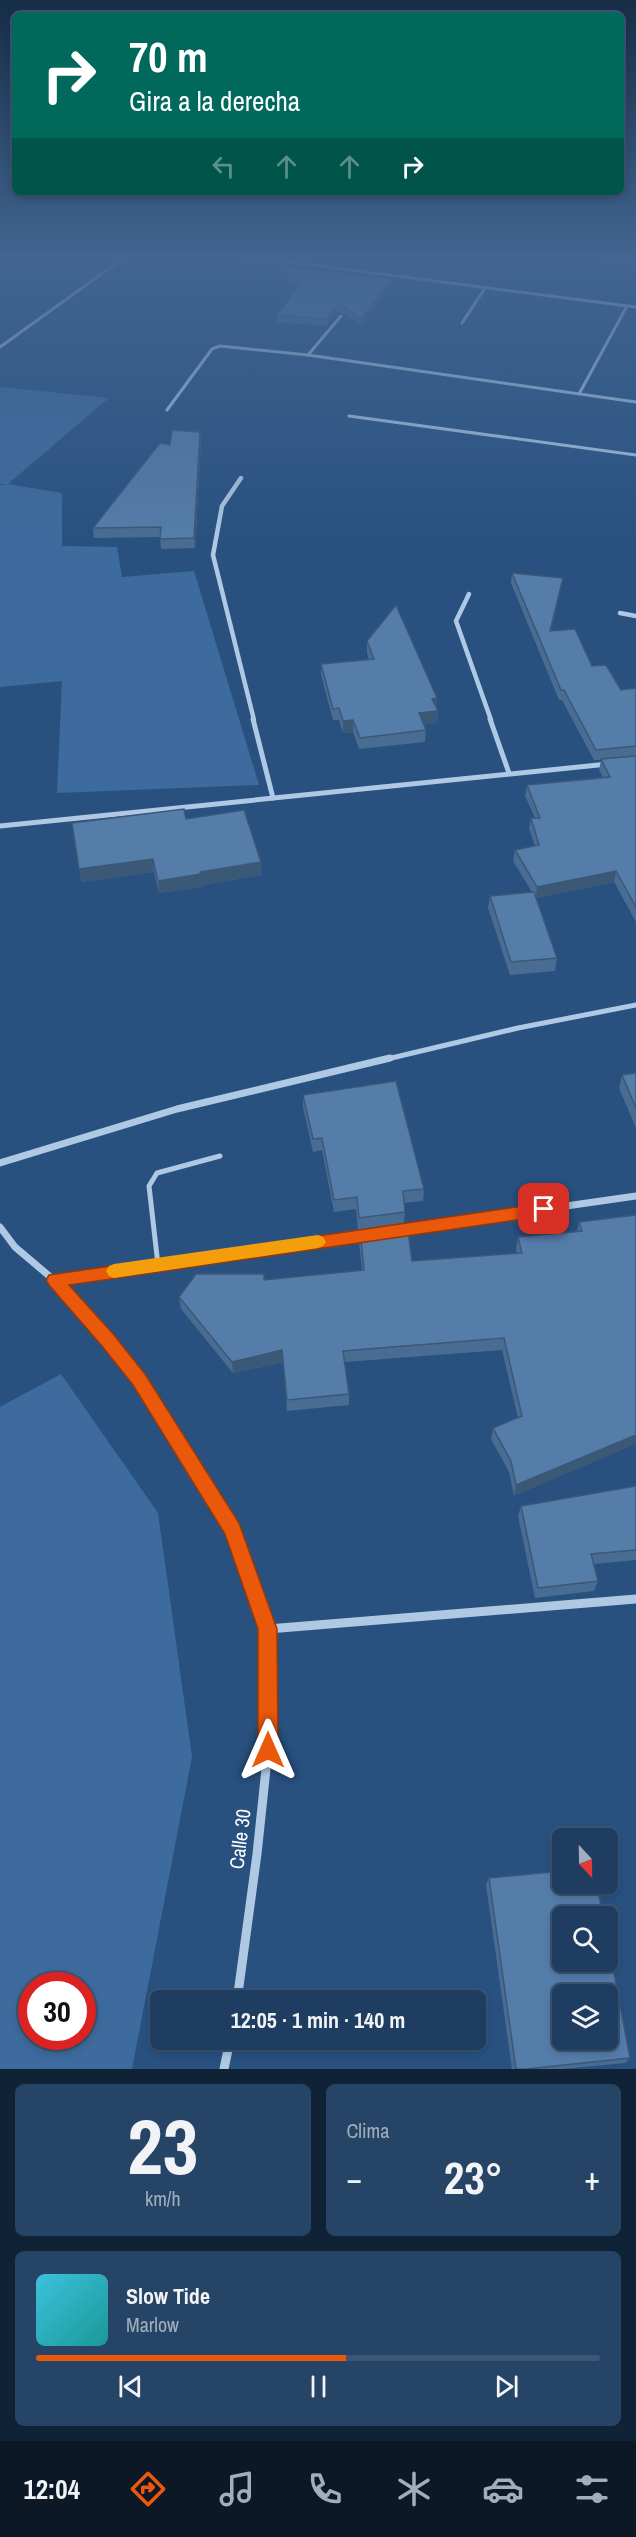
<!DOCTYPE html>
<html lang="es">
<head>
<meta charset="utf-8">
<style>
  :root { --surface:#1e3d60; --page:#264466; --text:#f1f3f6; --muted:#a1aebd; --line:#3c5675; --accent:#ea580c }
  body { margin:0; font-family:"Archivo Narrow",sans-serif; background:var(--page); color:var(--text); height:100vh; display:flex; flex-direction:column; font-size:22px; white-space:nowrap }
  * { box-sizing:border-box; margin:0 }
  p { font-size:20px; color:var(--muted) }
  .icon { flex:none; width:33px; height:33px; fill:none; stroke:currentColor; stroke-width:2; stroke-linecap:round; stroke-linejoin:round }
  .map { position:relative; height:2069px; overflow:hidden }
  .side { display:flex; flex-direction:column; gap:15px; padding:15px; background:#102235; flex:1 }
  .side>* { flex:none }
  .guide { position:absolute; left:12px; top:12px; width:612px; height:183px; border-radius:9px; box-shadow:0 3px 9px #0003,0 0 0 2px var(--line); background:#00695c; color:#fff; overflow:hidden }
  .needle { width:39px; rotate:158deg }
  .controls { position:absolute; left:552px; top:1828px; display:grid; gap:12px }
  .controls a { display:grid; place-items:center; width:66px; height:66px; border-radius:9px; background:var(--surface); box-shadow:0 3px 9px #0003,0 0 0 2px var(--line); font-size:30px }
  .speed { position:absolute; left:18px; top:1972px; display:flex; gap:12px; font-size:30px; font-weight:700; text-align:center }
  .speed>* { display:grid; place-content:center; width:78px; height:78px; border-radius:50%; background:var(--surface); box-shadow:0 3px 9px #0003,0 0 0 2px var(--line); line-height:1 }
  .speed .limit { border:9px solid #d22; background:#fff; color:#111 }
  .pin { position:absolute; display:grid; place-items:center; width:51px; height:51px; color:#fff; margin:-26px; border-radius:12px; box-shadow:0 3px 9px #0006 }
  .me { position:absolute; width:66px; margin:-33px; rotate:0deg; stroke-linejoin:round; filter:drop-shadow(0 0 4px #0008) }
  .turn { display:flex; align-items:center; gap:21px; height:126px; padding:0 18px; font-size:27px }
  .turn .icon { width:78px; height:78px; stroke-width:2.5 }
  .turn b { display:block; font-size:42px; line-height:51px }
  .lanes { display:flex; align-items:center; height:57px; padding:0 18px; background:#0003; justify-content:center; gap:30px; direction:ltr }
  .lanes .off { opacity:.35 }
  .big { font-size:45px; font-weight:800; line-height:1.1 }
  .side .tile { flex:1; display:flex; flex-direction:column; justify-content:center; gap:9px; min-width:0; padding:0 21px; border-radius:9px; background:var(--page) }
  .side .dial { align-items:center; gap:0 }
  .dial b { font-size:78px; line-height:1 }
  .song { display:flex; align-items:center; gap:18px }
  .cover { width:72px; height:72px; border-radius:9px; background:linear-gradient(135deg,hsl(190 70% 55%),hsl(180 70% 35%)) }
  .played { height:6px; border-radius:3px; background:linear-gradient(90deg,var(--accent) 55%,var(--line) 55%) }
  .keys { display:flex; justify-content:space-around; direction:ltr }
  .heat { display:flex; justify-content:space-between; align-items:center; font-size:33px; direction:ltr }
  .side .tiles { flex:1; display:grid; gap:15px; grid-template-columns:1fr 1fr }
  .tile:last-child { grid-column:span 2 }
  .trip { position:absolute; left:150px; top:1990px; width:336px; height:60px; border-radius:9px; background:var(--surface); box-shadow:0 3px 9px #0003,0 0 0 2px var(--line); font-weight:800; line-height:60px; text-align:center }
  .dock { display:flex; height:96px; justify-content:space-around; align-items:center; background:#0c1826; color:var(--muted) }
  .dock .icon { width:42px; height:42px }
  .dock .selected { color:var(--accent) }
  .dock b { font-size:27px; color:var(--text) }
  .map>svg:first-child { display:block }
  .green { fill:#3d6b9d; fill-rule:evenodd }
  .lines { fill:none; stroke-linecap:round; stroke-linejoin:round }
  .lane { stroke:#afc9e5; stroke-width:5 }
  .street-far4 { stroke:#afc9e5; stroke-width:3 }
  .street-far3 { stroke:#afc9e5; stroke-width:4.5 }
  .street-far2 { stroke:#afc9e5; stroke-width:5 }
  .street-far1 { stroke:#afc9e5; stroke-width:7 }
  .street { stroke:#afc9e5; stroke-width:9 }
  .wall { fill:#496c92 }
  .shaded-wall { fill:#3c5877 }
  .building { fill:#557daa; stroke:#3c5877; stroke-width:1.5; fill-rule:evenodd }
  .route { fill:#ea580c; stroke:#983908; stroke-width:1.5 }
  .slow { fill:#f59e0b }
  .labels { text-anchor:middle; stroke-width:6; stroke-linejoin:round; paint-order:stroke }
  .near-street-label { font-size:20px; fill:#fff; stroke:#285180 }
</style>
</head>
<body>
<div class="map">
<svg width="636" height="2069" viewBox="0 0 636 2069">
  <rect width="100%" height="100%" fill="#285180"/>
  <g class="green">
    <path d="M557,254H636V267Z"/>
    <path d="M0,387L109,398L8,484L62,493V546L117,547L122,577L194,571L259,785L57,793L62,681L0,687V485L7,484H0Z"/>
    <path d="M61,1374L158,1513L192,1757L132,2069H0V1407ZM32,1986H82V2037H32Z"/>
  </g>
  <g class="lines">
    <path class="lane" d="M158,1265L149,1186L157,1173L220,1156"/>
    <g class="street-far4">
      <path d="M227,254L636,307"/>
      <path d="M462,323L485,288"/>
      <path d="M0,347L129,254"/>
      <path d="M308,355L341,316"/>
      <path d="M579,394L627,306"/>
      <path d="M167,410L212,349L220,346L308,355L636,402"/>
      <path d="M349,416L636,455"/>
    </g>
    <g class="street-far3">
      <path d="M241,478L222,506L213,555L254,720"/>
      <path d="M469,594L456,621L491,720"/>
      <path d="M620,613L636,616"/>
    </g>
    <g class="street-far2">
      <path d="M253,719L273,798"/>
      <path d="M490,719L509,773"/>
      <path d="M0,826L608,764"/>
      <path d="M383,1060L518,1028L636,1005"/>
    </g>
    <g class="street-far1">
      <path d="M0,1163L177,1109L390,1058"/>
      <path d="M0,1227L15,1247L54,1280L108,1340L139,1380L214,1500"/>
      <path d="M399,1230L636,1196"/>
      <path d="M54,1280L366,1235"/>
    </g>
    <g class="street">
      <path d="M213,1498L232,1529L268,1629V1750L257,1854L237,2001"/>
      <path d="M268,1629L636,1599"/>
      <path d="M224,2069L230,2040"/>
    </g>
  </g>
  <g class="wall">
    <path d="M271,265L393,278V285L361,326L343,313L337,312L327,326L277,322V315L297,287L271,271Z"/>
    <path d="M200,432L201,442L195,548L161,549L160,537L94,538L93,528L170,445Z"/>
    <path d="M512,573L561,588L551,631L621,690L636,688V922L614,882L536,898L557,958L555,971L510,975L488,908L490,896L532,892L513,861L515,850L535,846L529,829L531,818H535L525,796L527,785L603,777L599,770L601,760H594L562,700H559L511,583Z"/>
    <path d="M367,641L437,709L438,711L437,723L423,724L426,730L425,742L359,749L353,732L343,733L339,720H333L321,675V664L369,660L367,653Z"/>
    <path d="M186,819L262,875L201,885L202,887L159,893L154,872L81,882Z"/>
    <path d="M636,1073V1128L619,1088L622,1075Z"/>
    <path d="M303,1095L424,1189L423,1201L404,1203L405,1212L404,1223L412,1261L517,1253L516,1249L518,1237L577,1232L579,1222L636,1215L514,1496L509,1472L491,1439L493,1428L518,1418L502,1350L345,1362L349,1394V1405L287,1411L283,1362L233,1373L181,1309L179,1297L264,1280L362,1270L359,1242L360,1230H358L356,1209L334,1212L322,1150L313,1152L303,1107Z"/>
    <path d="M636,1486V1560L594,1564L598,1581L594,1591L535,1598L518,1516L521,1506Z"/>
    <path d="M489,1878L630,2058L625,2063L563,2069H512L486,1885Z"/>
  </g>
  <g class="shaded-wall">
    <path d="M393,278V285L361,326V319Z"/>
    <path d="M337,305V312L327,326V319Z"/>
    <path d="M200,432L201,442L195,548L194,538Z"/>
    <path d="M563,578L561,588L549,641L550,631Z"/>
    <path d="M437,698V710L432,699Z"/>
    <path d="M438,711L437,723L418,725L419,713Z"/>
    <path d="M353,720V732L343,733V721Z"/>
    <path d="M153,859L154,872L81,882L79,869Z"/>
    <path d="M261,862L262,875L201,885L202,887L159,893L158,881L200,872Z"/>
    <path d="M616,871L614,882L536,898L537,887Z"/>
    <path d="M282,1350L283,1362L233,1373L232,1362Z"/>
    <path d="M636,1435V1444L514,1496L516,1485Z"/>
  </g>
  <g class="building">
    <path d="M271,265L393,278L361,319L343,306L337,305L327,319L277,315L301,283Z"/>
    <path d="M172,430L200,432L194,538L160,539L161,527L93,528L160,443L170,445Z"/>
    <path d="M512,573L563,578L550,631L575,629L592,666L606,665L621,690L636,688V746L596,750L564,690H561Z"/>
    <path d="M396,605L437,698L432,699L438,711L419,713L426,730L360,738L353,720L343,721L339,708L333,709L321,664L374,659L367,641Z"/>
    <path d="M636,756V907L616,871L537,887L515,850L539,845L531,818H540L527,785L610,777L601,759Z"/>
    <path d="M184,809L186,819L244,810L261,862L200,872L201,874L158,881L153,859L79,869L72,823Z"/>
    <path d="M534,892L557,958L511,962L490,896Z"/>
    <path d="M636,1073V1108L622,1075Z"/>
    <path d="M396,1081L424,1189L403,1191L405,1212L359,1218L357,1197L334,1200L322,1138L313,1139L303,1095Z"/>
    <path d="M636,1215V1435L516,1485L511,1461L493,1428L522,1416L504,1338L343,1351L349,1394L287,1400L282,1350L232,1362L179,1297L196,1274H264V1280L364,1270L360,1230L407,1223L412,1261L522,1253L518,1237L582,1231L579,1222Z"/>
    <path d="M636,1486V1550L591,1554L598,1581L538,1588L521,1506Z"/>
    <path d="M562,1871V1884H597L603,1917H562V1962H608V1941L630,2058L526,2069H516L489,1878ZM562,1995H608V2040H562Z"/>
  </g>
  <linearGradient id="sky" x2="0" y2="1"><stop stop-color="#162d46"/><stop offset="0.47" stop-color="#426591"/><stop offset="1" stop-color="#426591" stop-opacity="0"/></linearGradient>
  <rect width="636" height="544" fill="url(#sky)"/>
  <path class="route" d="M544,1203L549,1205L551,1209L549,1214L544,1216L69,1285L114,1335L145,1374L239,1523L277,1629L278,1750L275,1757L268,1760L261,1757L258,1750V1629L225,1534L133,1385L102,1346L49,1285L46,1280L49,1275Z"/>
  <path class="slow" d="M318,1235L323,1237L326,1242L323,1246L318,1248L114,1278L109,1276L106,1271L109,1266L114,1264Z"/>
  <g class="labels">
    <g class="near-street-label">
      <text transform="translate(240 1839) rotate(-83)" y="7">Calle 30</text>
    </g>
  </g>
</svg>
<div class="controls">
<a><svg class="needle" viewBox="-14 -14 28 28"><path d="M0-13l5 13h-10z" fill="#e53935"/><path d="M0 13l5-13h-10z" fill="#a1aebd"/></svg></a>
<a><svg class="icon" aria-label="search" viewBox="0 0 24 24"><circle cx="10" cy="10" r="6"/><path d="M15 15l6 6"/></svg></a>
<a><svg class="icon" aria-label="layers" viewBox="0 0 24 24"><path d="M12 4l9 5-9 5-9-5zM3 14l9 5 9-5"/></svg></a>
</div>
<div class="speed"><div class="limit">30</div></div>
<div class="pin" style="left:544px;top:1209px;background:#d93025"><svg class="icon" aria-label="arrive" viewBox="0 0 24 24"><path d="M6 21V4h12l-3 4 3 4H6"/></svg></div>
<svg class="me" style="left:268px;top:1750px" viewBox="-20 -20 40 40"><path d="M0-17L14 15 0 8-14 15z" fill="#ea580c" stroke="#fff" stroke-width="4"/></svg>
<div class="trip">12:05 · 1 min · 140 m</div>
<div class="guide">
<div class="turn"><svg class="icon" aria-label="right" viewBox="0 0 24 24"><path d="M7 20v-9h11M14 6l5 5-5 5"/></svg><div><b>70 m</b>Gira a la derecha</div></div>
<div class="lanes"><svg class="icon off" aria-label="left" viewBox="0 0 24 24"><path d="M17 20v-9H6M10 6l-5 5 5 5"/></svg><svg class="icon off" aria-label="ahead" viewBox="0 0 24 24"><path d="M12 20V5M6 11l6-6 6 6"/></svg><svg class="icon off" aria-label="ahead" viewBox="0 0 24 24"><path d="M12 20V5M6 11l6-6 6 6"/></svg><svg class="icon" aria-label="right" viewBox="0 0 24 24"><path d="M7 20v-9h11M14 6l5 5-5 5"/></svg></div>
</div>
</div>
<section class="side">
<div class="tiles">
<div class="tile dial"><b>23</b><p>km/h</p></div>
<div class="tile"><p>Clima</p>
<div class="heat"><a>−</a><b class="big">23°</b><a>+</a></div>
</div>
<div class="tile">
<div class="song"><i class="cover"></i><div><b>Slow Tide</b><p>Marlow</p></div></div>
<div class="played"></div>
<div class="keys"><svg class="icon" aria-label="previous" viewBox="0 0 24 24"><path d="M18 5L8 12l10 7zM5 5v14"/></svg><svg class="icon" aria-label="pause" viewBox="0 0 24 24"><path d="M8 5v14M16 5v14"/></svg><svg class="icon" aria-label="next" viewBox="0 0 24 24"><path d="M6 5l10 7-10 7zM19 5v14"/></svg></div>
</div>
</div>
</section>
<nav class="dock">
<b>12:04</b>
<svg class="icon selected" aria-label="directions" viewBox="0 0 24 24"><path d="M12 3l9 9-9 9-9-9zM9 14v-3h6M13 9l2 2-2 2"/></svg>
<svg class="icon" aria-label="music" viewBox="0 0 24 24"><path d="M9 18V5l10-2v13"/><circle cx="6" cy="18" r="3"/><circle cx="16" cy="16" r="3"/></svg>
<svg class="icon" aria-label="phone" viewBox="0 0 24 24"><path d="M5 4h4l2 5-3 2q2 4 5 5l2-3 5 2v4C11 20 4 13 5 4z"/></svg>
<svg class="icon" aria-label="climate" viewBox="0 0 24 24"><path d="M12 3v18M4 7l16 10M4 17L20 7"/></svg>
<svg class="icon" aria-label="car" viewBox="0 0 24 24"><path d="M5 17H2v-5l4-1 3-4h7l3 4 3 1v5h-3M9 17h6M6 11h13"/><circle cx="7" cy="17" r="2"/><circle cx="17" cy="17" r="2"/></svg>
<svg class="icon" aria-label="filters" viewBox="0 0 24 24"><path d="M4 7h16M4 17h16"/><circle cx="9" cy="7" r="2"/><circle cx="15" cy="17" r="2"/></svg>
</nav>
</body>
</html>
